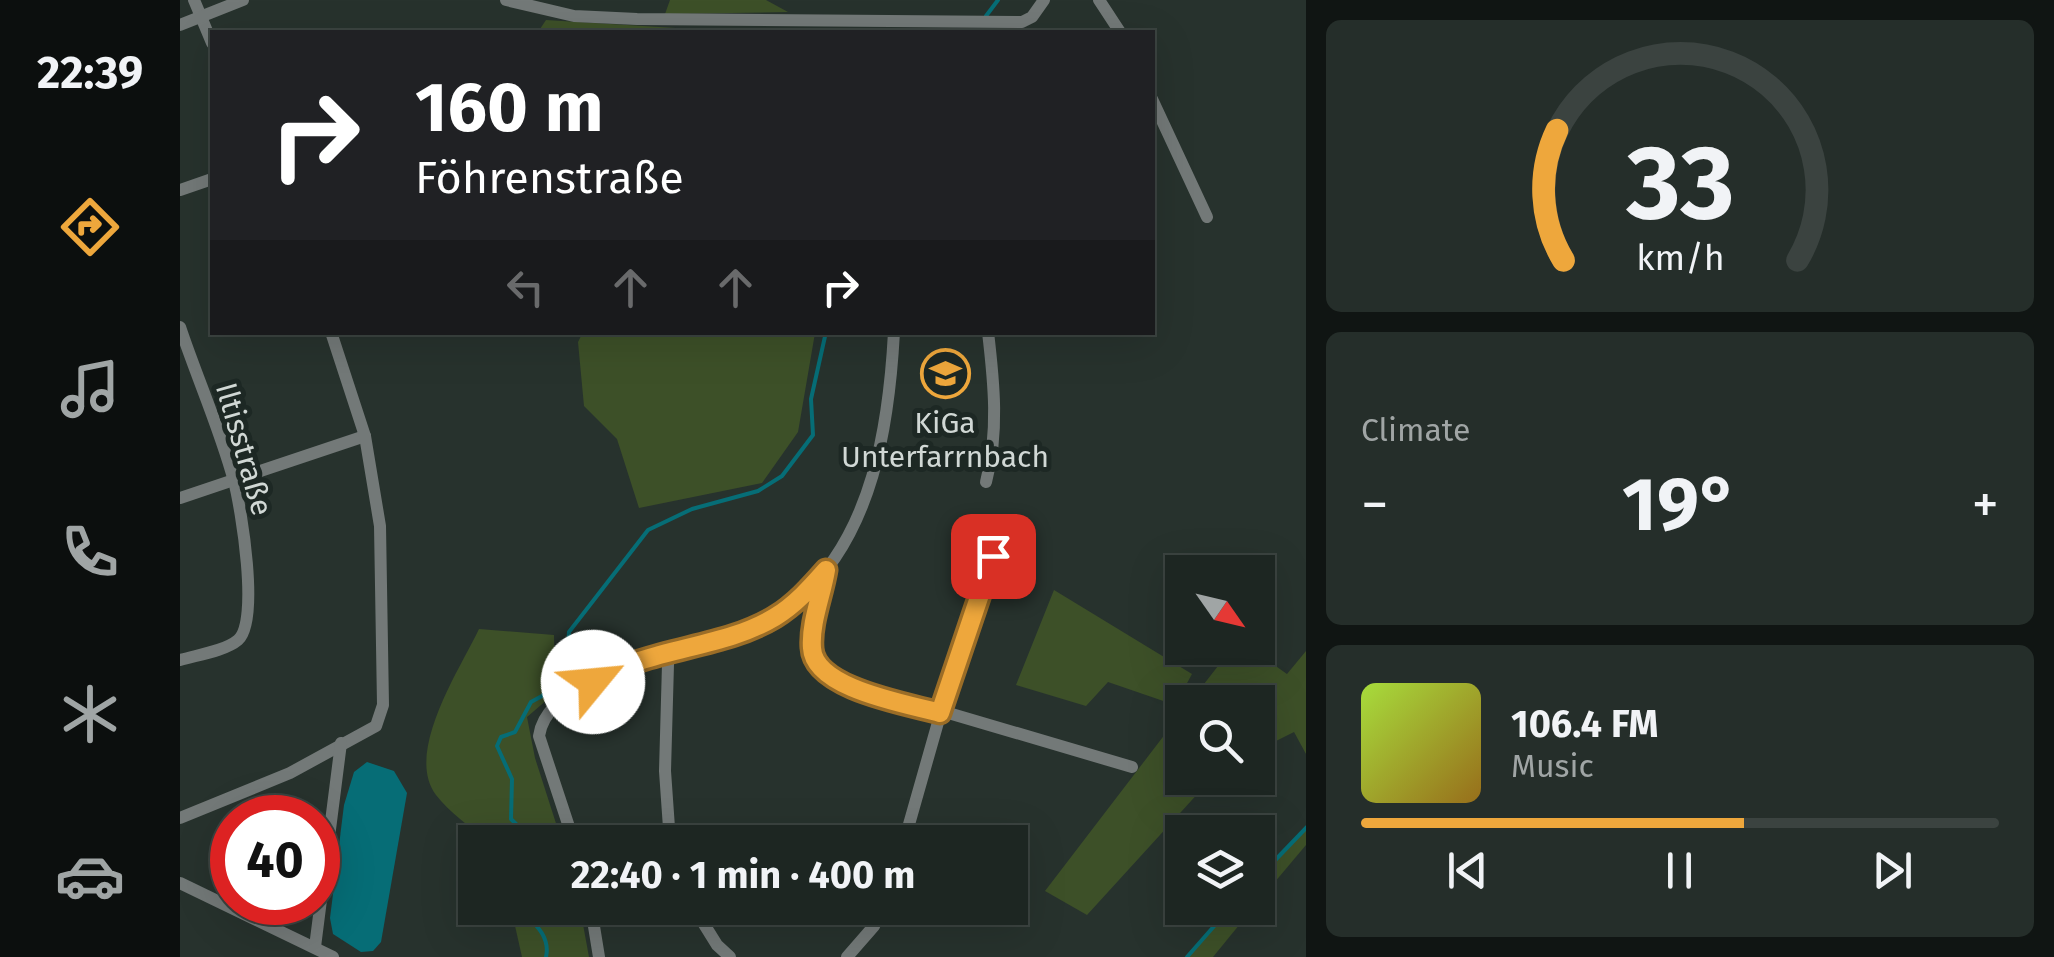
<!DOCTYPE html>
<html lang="en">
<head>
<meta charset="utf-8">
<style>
  :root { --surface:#1d2622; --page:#252e2a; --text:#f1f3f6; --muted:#a0a5a5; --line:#3b4340; --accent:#eea73c }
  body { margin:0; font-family:"Fira Sans",sans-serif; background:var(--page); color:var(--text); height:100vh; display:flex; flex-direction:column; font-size:38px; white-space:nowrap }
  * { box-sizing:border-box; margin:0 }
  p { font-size:32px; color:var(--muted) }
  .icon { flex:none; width:55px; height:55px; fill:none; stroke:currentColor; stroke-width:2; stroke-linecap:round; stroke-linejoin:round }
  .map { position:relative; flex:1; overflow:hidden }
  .drawer { display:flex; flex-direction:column; gap:20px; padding:20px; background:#101513; width:748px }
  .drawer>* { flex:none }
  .banner { position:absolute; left:30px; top:30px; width:945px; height:305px; border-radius:0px; box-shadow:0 10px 40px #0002,0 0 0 2px var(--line); background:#202124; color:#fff; overflow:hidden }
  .needle { width:65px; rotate:124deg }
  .buttons { position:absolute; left:985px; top:555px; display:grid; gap:20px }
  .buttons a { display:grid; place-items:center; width:110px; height:110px; border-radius:0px; background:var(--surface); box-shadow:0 10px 40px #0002,0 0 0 2px var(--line); font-size:50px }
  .speed { position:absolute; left:30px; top:795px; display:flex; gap:20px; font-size:50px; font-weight:700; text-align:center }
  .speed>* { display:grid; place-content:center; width:130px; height:130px; border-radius:50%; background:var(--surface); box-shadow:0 10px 40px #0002,0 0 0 2px var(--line); line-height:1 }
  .speed .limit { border:15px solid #d22; background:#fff; color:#111 }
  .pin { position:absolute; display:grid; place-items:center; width:85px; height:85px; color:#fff; margin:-42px; border-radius:20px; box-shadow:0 5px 15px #0006 }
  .me { position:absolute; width:110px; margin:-55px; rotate:62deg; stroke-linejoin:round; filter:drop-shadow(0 0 8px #0008) }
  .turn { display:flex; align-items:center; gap:35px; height:210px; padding:0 40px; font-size:45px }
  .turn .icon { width:130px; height:130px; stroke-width:2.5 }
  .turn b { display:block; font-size:70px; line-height:85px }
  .lanes { display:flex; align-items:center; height:95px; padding:0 40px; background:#0003; justify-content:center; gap:50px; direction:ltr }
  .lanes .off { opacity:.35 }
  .big { font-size:75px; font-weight:700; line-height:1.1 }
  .drawer .tile { flex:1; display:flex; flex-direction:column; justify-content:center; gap:15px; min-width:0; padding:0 35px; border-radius:15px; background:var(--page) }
  .drawer .dial { align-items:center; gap:0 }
  .dial svg { height:260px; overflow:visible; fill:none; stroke:var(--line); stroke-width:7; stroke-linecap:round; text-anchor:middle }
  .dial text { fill:var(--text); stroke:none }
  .song { display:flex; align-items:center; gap:30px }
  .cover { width:120px; height:120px; border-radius:15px; background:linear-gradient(135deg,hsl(80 70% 55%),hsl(40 70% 35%)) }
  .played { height:10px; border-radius:5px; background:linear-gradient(90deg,var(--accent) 60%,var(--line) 60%) }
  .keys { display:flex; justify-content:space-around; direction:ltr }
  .heat { display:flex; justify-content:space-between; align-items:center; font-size:55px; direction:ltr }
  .trip { position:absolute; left:278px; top:825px; width:570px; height:100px; border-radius:0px; background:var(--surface); box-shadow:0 10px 40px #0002,0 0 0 2px var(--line); font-weight:700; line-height:100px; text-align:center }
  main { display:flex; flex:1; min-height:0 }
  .tab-bar { display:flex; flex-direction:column; width:180px; justify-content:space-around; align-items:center; background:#0c0f0e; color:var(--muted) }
  .tab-bar .icon { width:70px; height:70px }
  .tab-bar .selected { color:var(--accent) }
  .tab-bar b { font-size:45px; color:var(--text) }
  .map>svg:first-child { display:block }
  .green { fill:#3d5028 }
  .water { fill:#066d76 }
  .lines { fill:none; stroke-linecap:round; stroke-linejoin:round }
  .stream { stroke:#066d76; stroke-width:4 }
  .minor { stroke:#737978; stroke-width:12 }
  .route-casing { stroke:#9b6d27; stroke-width:25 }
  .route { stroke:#eea73c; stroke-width:18 }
  .labels { text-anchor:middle; stroke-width:10; stroke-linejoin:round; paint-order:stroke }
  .poi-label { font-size:30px; fill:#d1d8d5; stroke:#1d2824 }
  .street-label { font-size:30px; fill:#d1d8d5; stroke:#1d2824 }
</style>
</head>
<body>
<main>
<nav class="tab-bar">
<b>22:39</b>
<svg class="icon selected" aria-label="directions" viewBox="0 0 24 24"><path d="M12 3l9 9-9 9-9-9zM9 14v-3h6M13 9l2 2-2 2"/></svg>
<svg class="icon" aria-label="music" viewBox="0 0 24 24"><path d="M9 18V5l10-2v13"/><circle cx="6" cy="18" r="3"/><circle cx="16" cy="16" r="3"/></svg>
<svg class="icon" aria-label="phone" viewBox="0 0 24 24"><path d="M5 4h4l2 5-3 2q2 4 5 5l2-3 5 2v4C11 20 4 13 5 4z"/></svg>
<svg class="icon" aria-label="climate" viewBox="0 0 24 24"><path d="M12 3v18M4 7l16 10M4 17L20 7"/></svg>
<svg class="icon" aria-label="car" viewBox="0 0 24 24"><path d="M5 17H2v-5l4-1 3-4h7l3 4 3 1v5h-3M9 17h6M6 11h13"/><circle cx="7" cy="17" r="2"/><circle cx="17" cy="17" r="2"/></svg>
</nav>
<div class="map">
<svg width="1127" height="957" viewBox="0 0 1127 957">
  <rect width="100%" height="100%" fill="#27322d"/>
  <g class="green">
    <path d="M490,0H586L608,12L485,14Z"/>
    <path d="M366,20L528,30V32H358Z"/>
    <path d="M403,332L635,333L618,432L582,483L459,508L437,439L404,406L398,342Z"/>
    <path d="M874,590L1012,674L995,705L928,682L906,706L836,685Z"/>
    <path d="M299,629L374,635L375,693L347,717L355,758L382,842H307C291,827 269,812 256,795C224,753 280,669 299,629Z"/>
    <path d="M1052,648H1070L1107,674L1126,651V754L1114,732L1078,750V702H1010Z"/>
    <path d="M1002,712V778H1032L907,915L865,891Z"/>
    <path d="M1126,828V845L1078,902V880Z"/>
    <path d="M331,908H400L409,957H342Z"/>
    <path d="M1051,908H1073L1033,957H1008Z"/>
  </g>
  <path class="water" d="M187,762L214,771L227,793L201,942L193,951L181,952L153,934L150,918L164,805L174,772Z"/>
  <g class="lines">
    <g class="stream">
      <path d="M806,16L818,0"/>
      <path d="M344,842L345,833L331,819L332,779L317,746L321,737L335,732L351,702L362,696L386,669L389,632L468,530L512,509L578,491L602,476L633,435L631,399L646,332"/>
      <path d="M1078,878L1127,827"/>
      <path d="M340,908C353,922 371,936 366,957"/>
      <path d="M1007,957L1050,908"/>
    </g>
    <g class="minor">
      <path d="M14,0L32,43"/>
      <path d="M326,0L394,16L457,19L842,22L852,17L864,0"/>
      <path d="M919,0L940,32"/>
      <path d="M0,25L63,0"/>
      <path d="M972,99L1027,217"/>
      <path d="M0,190L32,179"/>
      <path d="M0,327C17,378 40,429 54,481C61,508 80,621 58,640C45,651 17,655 0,660"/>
      <path d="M806,482C819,433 814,383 808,332"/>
      <path d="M0,498L185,436"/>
      <path d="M646,572L632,654L653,679L952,767"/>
      <path d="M485,651L488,664L485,771L490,842"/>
      <path d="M0,818L110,773L196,726L203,705L200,526L185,436L151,332"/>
      <path d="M394,842L359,736C368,670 519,648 568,629C587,622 604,612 620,598C693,533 709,425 714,332"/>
      <path d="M724,842L776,659L813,556"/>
      <path d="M0,883L153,957"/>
      <path d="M411,908L419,957"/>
      <path d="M514,908L537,945L550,957"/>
      <path d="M135,947L161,743"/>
      <path d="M667,957L694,926L702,908"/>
    </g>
  </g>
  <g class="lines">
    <defs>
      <path id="route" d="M413,682C472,646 540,650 595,617C615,605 631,587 646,570C642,595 630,623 632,648C634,689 728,704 760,713L813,556"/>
    </defs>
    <use href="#route" class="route-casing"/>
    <use href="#route" class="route"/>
  </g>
  <defs>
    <symbol id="school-ring" viewBox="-11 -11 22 22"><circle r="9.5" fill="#1d2824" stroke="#eea73c" stroke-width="1.5"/><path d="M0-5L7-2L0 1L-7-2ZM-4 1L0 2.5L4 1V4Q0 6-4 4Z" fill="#eea73c"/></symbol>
  </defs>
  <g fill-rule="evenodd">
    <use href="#school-ring" x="738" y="346" width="55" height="55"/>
  </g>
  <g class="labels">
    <g class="poi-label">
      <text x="765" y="433">KiGa<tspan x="765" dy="34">Unterfarrnbach</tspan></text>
    </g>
    <g class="street-label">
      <text transform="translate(64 449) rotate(74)" y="10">Iltisstraße</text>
    </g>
  </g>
</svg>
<div class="buttons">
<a><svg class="needle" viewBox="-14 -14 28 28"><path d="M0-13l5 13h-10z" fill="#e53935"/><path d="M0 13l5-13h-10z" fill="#a0a5a5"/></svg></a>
<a><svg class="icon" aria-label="search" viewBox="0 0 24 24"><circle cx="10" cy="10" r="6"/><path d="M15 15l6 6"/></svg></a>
<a><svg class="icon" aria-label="layers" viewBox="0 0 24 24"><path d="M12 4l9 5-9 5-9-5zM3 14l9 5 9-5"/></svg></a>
</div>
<div class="speed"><div class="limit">40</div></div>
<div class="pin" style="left:813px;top:556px;background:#d93025"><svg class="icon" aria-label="arrive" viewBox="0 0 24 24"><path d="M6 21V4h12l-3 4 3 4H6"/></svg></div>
<svg class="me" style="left:413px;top:682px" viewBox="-20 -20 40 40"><circle r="19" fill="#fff"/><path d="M0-13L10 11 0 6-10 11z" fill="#eea73c"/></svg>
<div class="trip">22:40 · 1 min · 400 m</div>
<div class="banner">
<div class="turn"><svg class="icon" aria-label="right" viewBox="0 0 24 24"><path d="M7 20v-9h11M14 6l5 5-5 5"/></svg><div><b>160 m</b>Föhrenstraße</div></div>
<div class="lanes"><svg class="icon off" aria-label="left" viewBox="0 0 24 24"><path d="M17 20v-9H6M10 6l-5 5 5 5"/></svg><svg class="icon off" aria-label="ahead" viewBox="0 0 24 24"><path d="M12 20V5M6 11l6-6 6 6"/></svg><svg class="icon off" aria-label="ahead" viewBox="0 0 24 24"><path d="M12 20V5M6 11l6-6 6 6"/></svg><svg class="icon" aria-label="right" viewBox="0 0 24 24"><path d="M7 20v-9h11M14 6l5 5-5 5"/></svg></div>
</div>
</div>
<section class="drawer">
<div class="tile dial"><svg viewBox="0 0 100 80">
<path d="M14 69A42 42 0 1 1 86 69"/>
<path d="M14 69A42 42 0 0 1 12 29" stroke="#eea73c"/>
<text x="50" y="56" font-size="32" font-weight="700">33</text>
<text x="50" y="72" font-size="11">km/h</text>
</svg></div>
<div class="tile"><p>Climate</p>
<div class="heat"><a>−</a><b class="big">19°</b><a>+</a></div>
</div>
<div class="tile">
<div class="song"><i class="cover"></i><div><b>106.4 FM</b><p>Music</p></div></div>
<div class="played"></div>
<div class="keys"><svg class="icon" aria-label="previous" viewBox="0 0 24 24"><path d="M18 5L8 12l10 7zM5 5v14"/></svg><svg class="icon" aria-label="pause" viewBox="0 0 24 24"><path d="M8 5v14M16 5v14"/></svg><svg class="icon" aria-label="next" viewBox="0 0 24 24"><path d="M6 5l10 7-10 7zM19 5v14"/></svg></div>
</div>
</section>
</main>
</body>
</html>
